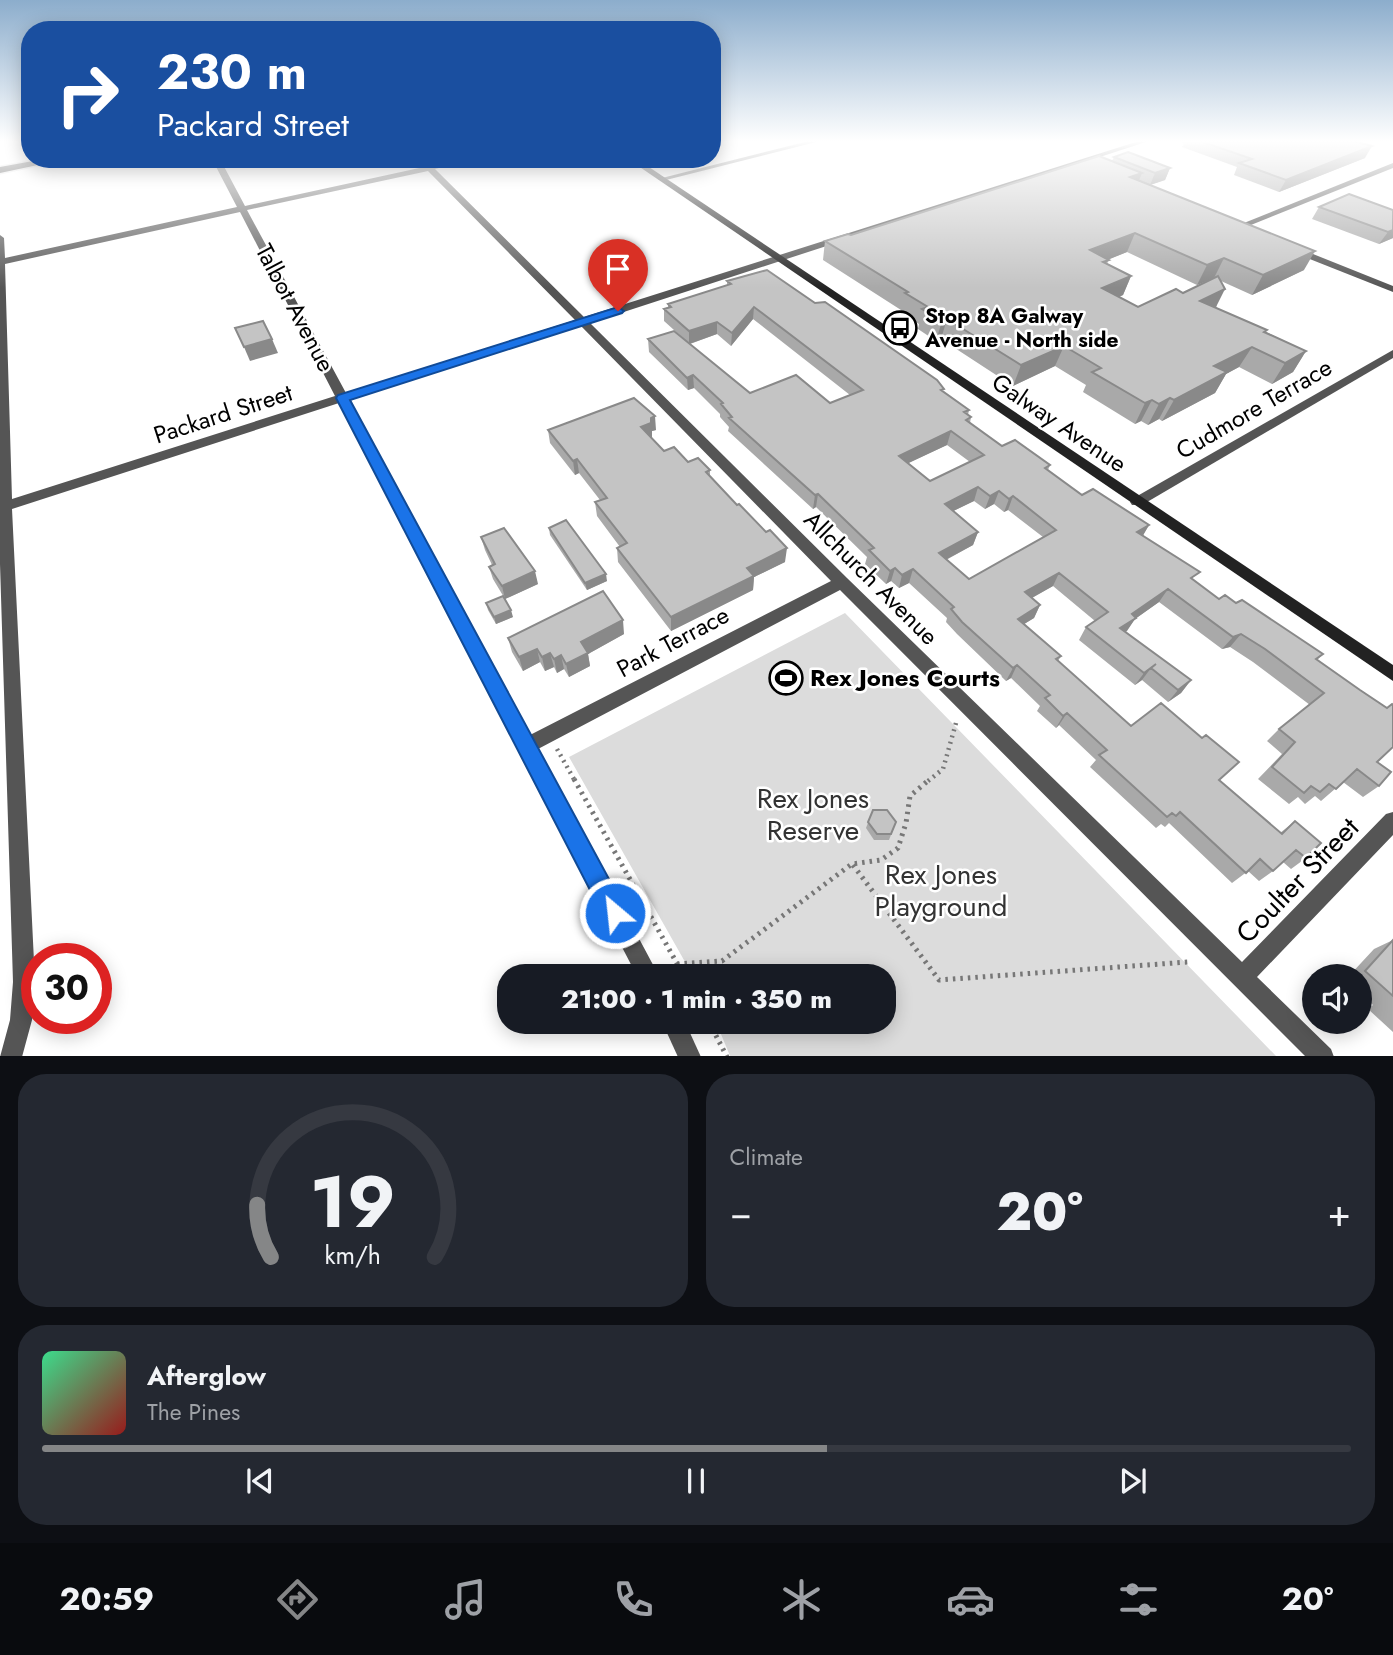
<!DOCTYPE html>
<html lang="en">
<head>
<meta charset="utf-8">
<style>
  :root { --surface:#171b24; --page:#242831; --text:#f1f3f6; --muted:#9ea1a6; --line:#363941; --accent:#858687 }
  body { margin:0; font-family:Jost,sans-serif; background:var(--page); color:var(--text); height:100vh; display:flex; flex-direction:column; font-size:26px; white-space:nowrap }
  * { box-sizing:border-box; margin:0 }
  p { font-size:23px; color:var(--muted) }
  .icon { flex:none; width:38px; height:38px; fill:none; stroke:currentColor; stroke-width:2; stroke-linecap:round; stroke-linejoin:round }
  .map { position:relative; height:1056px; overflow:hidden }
  .panel { display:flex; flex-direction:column; gap:18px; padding:18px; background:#0d0f14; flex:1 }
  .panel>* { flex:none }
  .banner { position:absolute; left:21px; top:21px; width:700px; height:147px; border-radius:28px; box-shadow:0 4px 18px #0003; background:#1a4fa0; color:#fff; overflow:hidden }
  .buttons { position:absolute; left:1302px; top:964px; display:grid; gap:14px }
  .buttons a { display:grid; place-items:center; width:70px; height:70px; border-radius:50%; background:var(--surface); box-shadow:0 4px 18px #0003; font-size:35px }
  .speed { position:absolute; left:21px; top:943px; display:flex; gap:14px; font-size:35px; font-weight:700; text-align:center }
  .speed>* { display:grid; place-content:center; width:91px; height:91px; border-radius:50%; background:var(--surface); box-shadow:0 4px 18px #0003; line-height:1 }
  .speed .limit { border:10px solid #d22; background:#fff; color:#111 }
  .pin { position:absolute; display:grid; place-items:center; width:60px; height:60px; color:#fff; margin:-72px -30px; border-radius:50% 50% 50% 0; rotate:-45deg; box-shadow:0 0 7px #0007 }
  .pin .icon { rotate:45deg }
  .me { position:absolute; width:77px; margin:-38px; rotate:332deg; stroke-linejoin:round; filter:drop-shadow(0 0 5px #0008) }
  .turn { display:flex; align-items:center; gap:24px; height:147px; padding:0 21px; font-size:32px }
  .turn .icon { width:91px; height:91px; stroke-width:2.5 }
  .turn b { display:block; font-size:49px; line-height:60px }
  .big { font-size:52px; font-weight:800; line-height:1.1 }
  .panel .card { flex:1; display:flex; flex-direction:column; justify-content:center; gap:10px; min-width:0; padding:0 24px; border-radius:28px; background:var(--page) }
  .panel .dial { align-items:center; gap:0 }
  .dial svg { height:182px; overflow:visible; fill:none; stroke:var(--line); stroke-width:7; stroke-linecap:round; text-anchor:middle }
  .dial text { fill:var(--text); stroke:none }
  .song { display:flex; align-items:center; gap:21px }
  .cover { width:84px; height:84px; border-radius:10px; background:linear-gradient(135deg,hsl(150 70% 55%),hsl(0 70% 35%)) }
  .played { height:7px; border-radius:4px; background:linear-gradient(90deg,var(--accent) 60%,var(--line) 60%) }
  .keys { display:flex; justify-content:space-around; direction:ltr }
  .heat { display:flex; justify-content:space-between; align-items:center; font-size:38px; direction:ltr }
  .panel .tiles { flex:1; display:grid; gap:18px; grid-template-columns:1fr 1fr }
  .card:last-child { grid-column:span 2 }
  .trip { position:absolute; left:497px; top:964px; width:399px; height:70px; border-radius:28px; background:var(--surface); box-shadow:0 4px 18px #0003; font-weight:800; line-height:70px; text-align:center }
  .tab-bar { display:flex; height:112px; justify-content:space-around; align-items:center; background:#090b0e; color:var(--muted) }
  .tab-bar .icon { width:49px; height:49px }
  .tab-bar .active { color:var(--accent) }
  .tab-bar b { font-size:32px; color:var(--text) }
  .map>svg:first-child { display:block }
  .green { fill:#dcdcdc }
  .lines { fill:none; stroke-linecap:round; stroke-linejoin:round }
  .primary-casing { stroke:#dbdbdb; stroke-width:3 }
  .path-far1 { stroke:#777; stroke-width:4.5; stroke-dasharray:2 4.5; stroke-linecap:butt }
  .path { stroke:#777; stroke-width:5; stroke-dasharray:2.5 5; stroke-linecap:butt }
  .street { fill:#555; fill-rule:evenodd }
  .secondary { fill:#222; fill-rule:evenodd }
  .primary { fill:#000; fill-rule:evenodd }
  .wall { fill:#a9a9a9; fill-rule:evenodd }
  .shaded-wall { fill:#898989 }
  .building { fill:#c4c4c4; stroke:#898989; stroke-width:2; fill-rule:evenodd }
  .route { fill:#1a73e8; stroke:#114b97; stroke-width:2 }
  .labels { text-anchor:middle; stroke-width:5; stroke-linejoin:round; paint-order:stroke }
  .far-poi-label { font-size:21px; font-weight:bold; fill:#000; stroke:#fff; text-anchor:start }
  .street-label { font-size:24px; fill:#000; stroke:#fff }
  .poi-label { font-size:24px; font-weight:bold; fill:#000; stroke:#fff; text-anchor:start }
  .near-park-label { font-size:28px; fill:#333; stroke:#fff }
  .near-street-label { font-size:28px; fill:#000; stroke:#fff }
</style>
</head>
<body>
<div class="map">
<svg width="1393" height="1057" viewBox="0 0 1393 1057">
  <rect width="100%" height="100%" fill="#fff"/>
  <path class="green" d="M845,613L1276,1056H730L716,1022H884V976H693L569,757Z"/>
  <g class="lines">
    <defs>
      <path id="primary" d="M44,159H66L0,173V167Z"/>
    </defs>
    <use href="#primary" class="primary-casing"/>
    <g class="path-far1">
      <path d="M557,749L575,781"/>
      <path d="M928,781L943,769L956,723"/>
    </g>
    <g class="path">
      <path d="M574,779L684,976"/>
      <path d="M853,865L939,980L1188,962"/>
      <path d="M677,964L722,961L852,864L881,860L898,848L906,823L910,796L930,779"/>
      <path d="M709,1022L727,1057"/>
    </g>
    <g class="street">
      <path d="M809,141H820L662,181L658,179Z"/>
      <path d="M1139,141H1149L590,323L847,578L1242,962L1386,814L1393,812V835L1257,977L1331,1049L1334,1057H1306L840,590L538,749L659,976H637L339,403L12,509L35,982L32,1020L22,1057H0L10,1020L13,982L0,564V235L4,238L5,258L237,207L212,159H220L245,206L424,167L417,159H426L431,165L458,159H474L435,169L584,317ZM428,171L575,320L346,393L247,210ZM240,212L335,396L12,499L5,264ZM581,326L831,581L530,735L350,400Z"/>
      <path d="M1393,163V168L1241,229L1234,227Z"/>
      <path d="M1292,248H1298L1393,286V292L1292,252Z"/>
      <path d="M1393,350V358L1142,505H1132L1130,502L1132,499Z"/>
      <path d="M662,1022H685L701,1057H678Z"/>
    </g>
    <path class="secondary" d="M628,159H637L1393,665V681Z"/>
    <use href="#primary" class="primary"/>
  </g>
  <g class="wall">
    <path d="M1183,141H1353L1365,158L1279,192L1234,175L1237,167L1182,147L1184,144L1182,143Z"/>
    <path d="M1114,157L1170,168L1165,180L1150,185L1304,270L1252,295L1221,281L1216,308L1267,330L1266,332L1306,351L1293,372L1272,384L1239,367L1226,374L1215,393L1162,421L1159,419L1148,425L1141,421L1135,424L1083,392L1086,385L1055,366L1013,386L941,339L936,341L918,329L919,324L901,313V310L823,260L825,241L851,235L1112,161ZM1127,252L1197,285L1214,278H1215L1183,293L1138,307L1119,297L1123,295L1131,276L1107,264L1109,259Z"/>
    <path d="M1319,207L1393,210V238L1379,244L1312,219Z"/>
    <path d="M727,281L944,392L969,410L968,415L971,417L970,423L1002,446L1050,465L1048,470L1082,495L1149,525L1143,535L1194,580L1219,599L1236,603L1323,654L1317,660L1377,762L1379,786L1363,797L1343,782L1321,801L1315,796L1305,804L1298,797L1289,804L1258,779L1282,754L1267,741L1279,729L1310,705L1253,662L1230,647L1222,649L1159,602L1135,619L1125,632L1191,680L1181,693L1168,702L1142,680L1135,685L1079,640L1086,627L1095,621L1053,586L1032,598L1040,605L1034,618L1024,624L1061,656L1058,661L1131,726L1219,780L1280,833L1295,821L1306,858L1291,869L1283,862L1273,871L1259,881L1248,871L1232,883L1169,823L1165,827L1161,824L1156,828L1090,767L1096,760L1059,725L1056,728L1037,711L1040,706L1011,678L1006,681L957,634L946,622L947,618L909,583L899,588L891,581L886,584L865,564L867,557L816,507L813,509L728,431L729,427L720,417V414L694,388L688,390L649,352L648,339H684L664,321V309L668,307V304L727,285ZM753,319L850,395L830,403L750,393L690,344L717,334L731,346ZM947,445L970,462L930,481L908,463ZM974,501L985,509L994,504L1004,512L1008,510L1043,537L969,579L946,560L973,545L978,532L953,511Z"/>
    <path d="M548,430H656L652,431V437H651L664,451L710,470V476L785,562L754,577L753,590L671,631L618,562L617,548L620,547L597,516L595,502L600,500L579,473L575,475L550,443Z"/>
    <path d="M549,528L607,581L587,590L550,535Z"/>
    <path d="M481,537L538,584L505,599L493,579L489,567L492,565L485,550Z"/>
    <path d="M486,603L513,617L496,624L488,610Z"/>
    <path d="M624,634L588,654L590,666L569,677L564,669L557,673L554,667L545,671L540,662L523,671L512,652L508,638Z"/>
    <path d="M873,810L896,822L889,840H874L866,828Z"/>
    <path d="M1393,940V1032L1368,1009L1373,1005L1360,993V976H1349L1374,949Z"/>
  </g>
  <g class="shaded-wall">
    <path d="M1372,146L1365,158L1279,192L1286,180Z"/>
    <path d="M1170,168L1165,180L1150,185L1155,173Z"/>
    <path d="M1142,173L1135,190L1130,177Z"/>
    <path d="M1393,230V238L1379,244L1388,232Z"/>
    <path d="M1135,233L1127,252L1083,270L1090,250Z"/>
    <path d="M1315,251L1304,270L1252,295L1263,275Z"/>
    <path d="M1224,258L1214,278L1197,285L1207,265Z"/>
    <path d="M1131,276L1123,295L1093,308L1102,288Z"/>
    <path d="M1225,289L1215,309L1200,301Z"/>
    <path d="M754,307L753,319L731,346L732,333Z"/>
    <path d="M947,319L941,339L936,341L942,321Z"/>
    <path d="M717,322V334L689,344V331Z"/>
    <path d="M272,339L278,353L250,361L244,347Z"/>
    <path d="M1064,346L1055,366L1013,386L1021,365Z"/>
    <path d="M1252,347L1239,367L1226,374L1215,393L1162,421L1174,400L1214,366Z"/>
    <path d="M1306,351L1293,372L1272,384L1285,363Z"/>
    <path d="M693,375L694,388L688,390L687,378Z"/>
    <path d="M1170,398L1159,419L1148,425L1159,404Z"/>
    <path d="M1152,400L1141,421L1135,424L1145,403Z"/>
    <path d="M655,416L656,430L652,431V437L642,441L641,427L651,418Z"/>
    <path d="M951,431L947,445L896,469L899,456Z"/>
    <path d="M577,459L579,473L575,475L573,461Z"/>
    <path d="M978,487L974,501L941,517L945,504Z"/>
    <path d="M999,491L994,504L985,509L990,496Z"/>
    <path d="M818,494L816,507L813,509L815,495Z"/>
    <path d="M1013,496L1008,510L1004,512L1009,499Z"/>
    <path d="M1149,525L1141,539L1137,532Z"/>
    <path d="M978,532L973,545L934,566L939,553Z"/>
    <path d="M787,548L785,562L754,577L753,590L671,631V617L747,568Z"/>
    <path d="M895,568L891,581L886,584L890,571Z"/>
    <path d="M913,569L909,583L899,588L902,575Z"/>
    <path d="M535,571L538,584L505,599L502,586Z"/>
    <path d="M1059,573L1053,586L1019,605L1025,592Z"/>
    <path d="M606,574L607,581L587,590L585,583Z"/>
    <path d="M1168,589L1159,602L1135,619L1127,631L1112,641L1120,628L1132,614Z"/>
    <path d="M1040,605L1034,618L1011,632L1018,619Z"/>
    <path d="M511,610L513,617L496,624L494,617Z"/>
    <path d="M623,620L624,634L588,654L590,666L569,677L566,664L581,642Z"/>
    <path d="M1241,634L1230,647L1222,649L1233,637Z"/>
    <path d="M537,649L540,662L523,671L519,657Z"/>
    <path d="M550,653L554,667L545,671L542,657Z"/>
    <path d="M561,655L564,669L557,673L554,659Z"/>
    <path d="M1017,665L1011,678L1006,681L1013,668Z"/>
    <path d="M1151,668L1142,680L1135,685L1144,673Z"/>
    <path d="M1191,680L1181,693L1168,702L1178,690Z"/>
    <path d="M1067,713L1059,725L1056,728L1063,716Z"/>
  </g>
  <g class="building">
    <path d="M1200,141H1353L1372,146L1286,180L1239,163L1252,159Z"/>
    <path d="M1128,152L1170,168L1155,173L1114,157Z"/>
    <path d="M1099,156L1142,173L1130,177L1315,251L1263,275L1224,258L1207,265L1135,233L1090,250L1109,260L1103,262L1131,276L1102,288L1138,307L1176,289L1183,293L1218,276L1225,289L1200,301L1267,330L1264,332L1306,351L1285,363L1252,347L1214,366L1227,372L1174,400L1170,398L1159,404L1152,400L1145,403L1092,372L1101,368L1064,346L1021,365L947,319L942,321L922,309L928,307L905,293L908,292L825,241L848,234L851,235Z"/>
    <path d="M1349,194L1393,210V230L1388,232L1319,207Z"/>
    <path d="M767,270L815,303L825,302L937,380L944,389L941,390L969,410L964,412L971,417L966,420L1002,446L1015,440L1050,465L1045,468L1082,495L1093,489L1149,525L1137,532L1200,572L1191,578L1219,599L1225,595L1236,603L1242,600L1323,654L1316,659L1360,690L1387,708L1392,704L1393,705V747L1377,762L1391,772L1379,786L1357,769L1336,789L1329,784L1320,792L1311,786L1304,793L1272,767L1295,742L1279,729L1324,693L1265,649L1241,634L1233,637L1168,589L1132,614L1136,618L1120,628L1191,680L1178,690L1151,668L1156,664L1144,673L1086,627L1108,612L1059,573L1025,592L1040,605L1018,619L1061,656L1056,659L1131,726L1161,703L1202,738L1206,735L1239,762L1219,780L1282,834L1295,821L1321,843L1306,858L1296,850L1273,871L1260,859L1246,873L1180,812L1176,816L1172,813L1167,817L1099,755L1107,750L1067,713L1063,716L1045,698L1050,695L1017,665L1013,668L962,622L951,609L954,607L913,569L902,575L895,568L890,571L869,550L874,548L818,494L815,495L729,418L732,417L721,404L723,403L693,375L687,378L648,339L674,331L750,393L796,375L830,403L863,390L754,307L732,333L717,322L689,331L664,309L671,307L668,304L731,284L727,281ZM951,431L984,455L930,481L899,456ZM978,487L990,496L999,491L1009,499L1013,496L1056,530L969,579L939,553L978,532L945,504Z"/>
    <path d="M263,321L272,339L244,347L235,328Z"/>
    <path d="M634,398L655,416L651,418V423L641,427L664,451L674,447L688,462L698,458L710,470L706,472L737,505L739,504L766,532L770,530L787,548L747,568L754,576L671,617L617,548L627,543L595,502L607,498L577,459L573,461L548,430Z"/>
    <path d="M566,520L606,574L585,583L549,528Z"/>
    <path d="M504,528L535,571L502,586L489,567L495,564L481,537Z"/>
    <path d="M603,591L623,620L581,642L588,653L566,664L561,655L554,659L550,653L542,657L537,649L519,657L508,638Z"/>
    <path d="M503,596L511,610L494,617L486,603Z"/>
    <path d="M873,810H887L896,822L891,834H877L868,822Z"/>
    <path d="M1393,940V996L1365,971Z"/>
  </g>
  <linearGradient id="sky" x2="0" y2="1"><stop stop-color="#8cadcc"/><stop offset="0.49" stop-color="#fff"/><stop offset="1" stop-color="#fff" stop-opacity="0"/></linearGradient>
  <rect width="1393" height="288" fill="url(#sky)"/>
  <path class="route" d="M618,307L624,311L622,313L350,400L623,905L627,913L623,921L615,925L606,921L336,398L338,395Z"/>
  <defs>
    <symbol id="bus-ring" viewBox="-11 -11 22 22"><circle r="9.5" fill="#fff" stroke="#000" stroke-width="1.5"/><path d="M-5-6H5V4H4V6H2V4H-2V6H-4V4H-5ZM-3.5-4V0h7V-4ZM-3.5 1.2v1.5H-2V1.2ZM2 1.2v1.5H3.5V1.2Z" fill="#000"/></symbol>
    <symbol id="stadium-ring" viewBox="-11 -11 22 22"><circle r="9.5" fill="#fff" stroke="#000" stroke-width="1.5"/><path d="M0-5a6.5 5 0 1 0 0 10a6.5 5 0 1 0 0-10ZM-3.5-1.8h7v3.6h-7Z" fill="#000"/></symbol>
  </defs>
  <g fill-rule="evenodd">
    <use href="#bus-ring" x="881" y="309" width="38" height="38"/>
    <use href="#stadium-ring" x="767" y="659" width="38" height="38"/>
  </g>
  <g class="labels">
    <g class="far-poi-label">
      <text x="925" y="323">Stop 8A Galway<tspan x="925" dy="24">Avenue - North side</tspan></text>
    </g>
    <g class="street-label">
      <text transform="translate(295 308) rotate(62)" y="8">Talbot Avenue</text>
      <text transform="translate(1254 409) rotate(-30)" y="8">Cudmore Terrace</text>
      <text transform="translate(223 414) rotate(-18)" y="8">Packard Street</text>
      <text transform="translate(1059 423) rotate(34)" y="8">Galway Avenue</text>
      <text transform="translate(871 578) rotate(45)" y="8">Allchurch Avenue</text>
      <text transform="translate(673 642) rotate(-28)" y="8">Park Terrace</text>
    </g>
    <g class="poi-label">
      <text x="810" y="686">Rex Jones Courts</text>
    </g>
    <g class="near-park-label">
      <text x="813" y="808">Rex Jones<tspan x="813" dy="32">Reserve</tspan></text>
      <text x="941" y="884">Rex Jones<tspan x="941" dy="32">Playground</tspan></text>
    </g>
    <g class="near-street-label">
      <text transform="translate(1297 880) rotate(-46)" y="10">Coulter Street</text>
    </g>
  </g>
</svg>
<div class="buttons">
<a><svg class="icon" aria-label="sound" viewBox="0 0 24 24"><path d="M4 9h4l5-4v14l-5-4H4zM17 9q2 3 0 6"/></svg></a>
</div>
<div class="speed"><div class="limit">30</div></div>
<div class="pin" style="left:618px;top:311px;background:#d93025"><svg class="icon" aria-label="arrive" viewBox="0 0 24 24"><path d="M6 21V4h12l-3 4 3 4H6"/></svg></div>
<svg class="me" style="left:615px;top:913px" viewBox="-20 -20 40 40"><circle r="17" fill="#1a73e8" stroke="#fff" stroke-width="3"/><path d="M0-11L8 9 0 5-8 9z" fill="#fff"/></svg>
<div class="trip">21:00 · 1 min · 350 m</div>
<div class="banner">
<div class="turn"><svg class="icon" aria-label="right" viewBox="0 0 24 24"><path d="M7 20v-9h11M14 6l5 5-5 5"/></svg><div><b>230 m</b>Packard Street</div></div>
</div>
</div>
<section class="panel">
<div class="tiles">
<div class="card dial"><svg viewBox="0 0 100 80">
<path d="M14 69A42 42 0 1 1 86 69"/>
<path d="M14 69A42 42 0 0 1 8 46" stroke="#858687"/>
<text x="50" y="56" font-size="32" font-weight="700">19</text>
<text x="50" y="72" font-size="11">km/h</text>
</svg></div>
<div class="card"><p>Climate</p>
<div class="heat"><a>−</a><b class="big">20°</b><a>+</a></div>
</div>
<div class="card">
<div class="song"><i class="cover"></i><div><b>Afterglow</b><p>The Pines</p></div></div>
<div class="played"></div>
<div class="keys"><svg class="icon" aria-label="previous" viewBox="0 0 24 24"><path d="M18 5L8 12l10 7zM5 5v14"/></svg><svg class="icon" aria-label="pause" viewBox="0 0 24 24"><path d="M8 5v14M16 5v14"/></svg><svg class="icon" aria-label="next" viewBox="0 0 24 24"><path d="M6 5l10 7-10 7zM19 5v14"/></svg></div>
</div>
</div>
</section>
<nav class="tab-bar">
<b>20:59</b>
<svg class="icon active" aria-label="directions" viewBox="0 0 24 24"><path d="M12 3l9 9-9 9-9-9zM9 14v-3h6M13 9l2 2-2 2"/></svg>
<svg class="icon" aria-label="music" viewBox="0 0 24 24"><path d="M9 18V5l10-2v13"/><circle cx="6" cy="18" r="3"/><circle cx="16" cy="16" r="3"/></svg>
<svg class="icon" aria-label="phone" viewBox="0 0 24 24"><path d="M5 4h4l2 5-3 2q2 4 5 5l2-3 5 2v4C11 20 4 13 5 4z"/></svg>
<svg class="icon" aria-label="climate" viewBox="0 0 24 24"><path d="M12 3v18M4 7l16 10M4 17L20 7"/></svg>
<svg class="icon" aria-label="car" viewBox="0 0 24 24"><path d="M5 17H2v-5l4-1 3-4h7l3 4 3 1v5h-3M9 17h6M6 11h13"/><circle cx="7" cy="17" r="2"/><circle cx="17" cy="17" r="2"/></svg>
<svg class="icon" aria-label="filters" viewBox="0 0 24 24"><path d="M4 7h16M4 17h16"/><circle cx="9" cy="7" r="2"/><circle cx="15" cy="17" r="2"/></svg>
<b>20°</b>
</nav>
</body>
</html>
